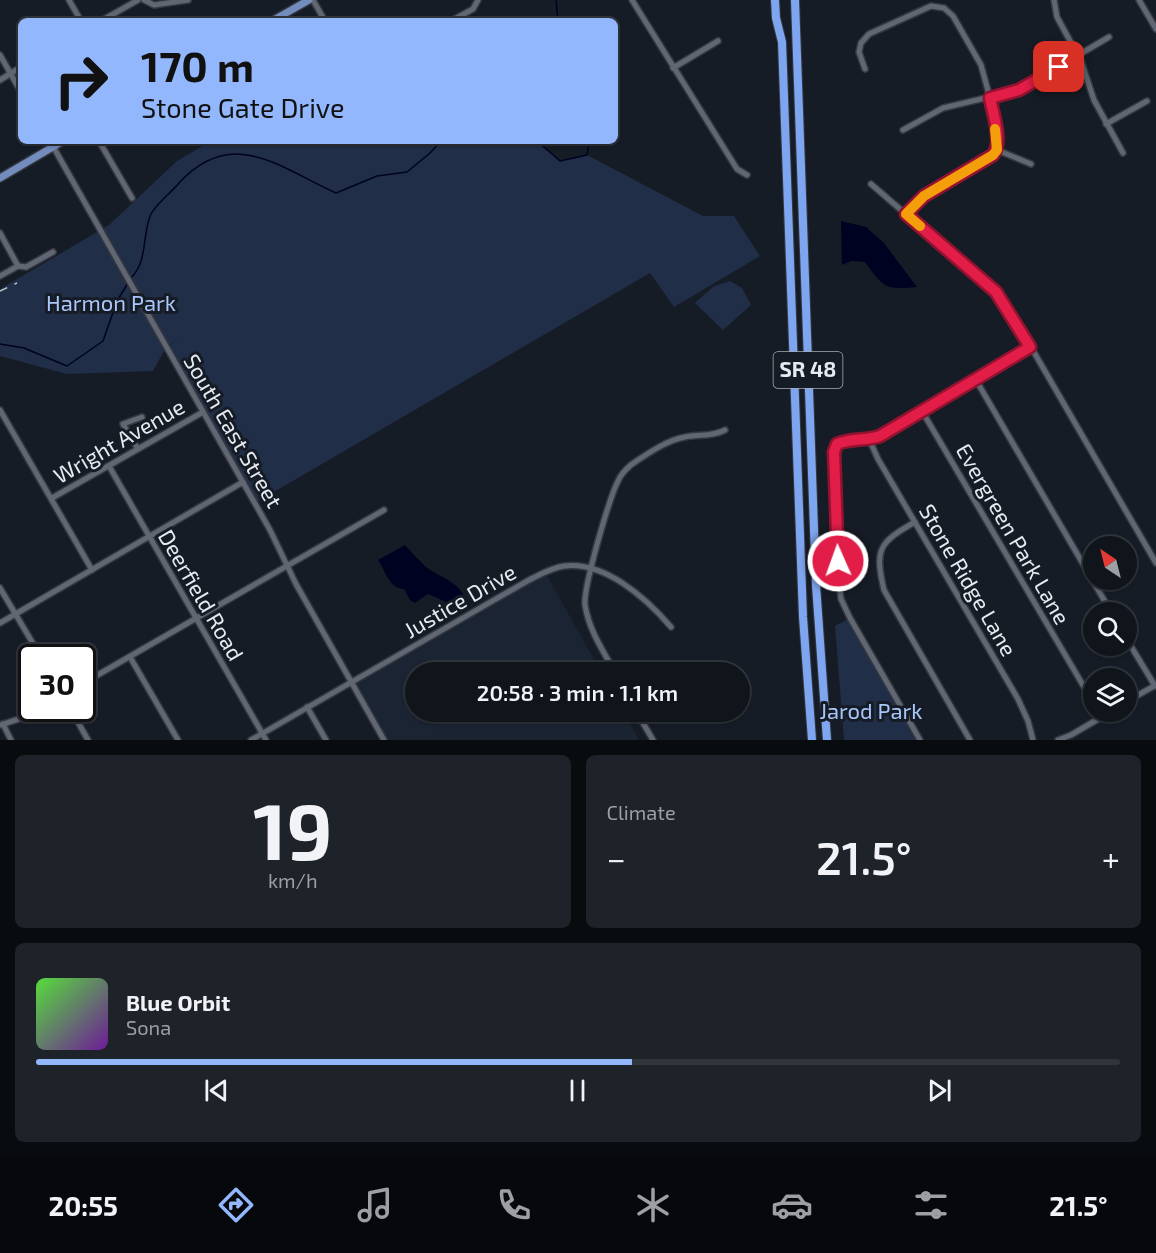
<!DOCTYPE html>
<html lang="en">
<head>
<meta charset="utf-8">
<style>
  :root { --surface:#10151c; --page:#1e2229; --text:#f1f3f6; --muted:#9c9fa3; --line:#30343b; --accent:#92b7fd }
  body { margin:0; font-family:"Exo 2",sans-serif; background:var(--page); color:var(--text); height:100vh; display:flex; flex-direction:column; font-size:22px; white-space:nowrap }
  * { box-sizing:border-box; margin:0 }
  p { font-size:20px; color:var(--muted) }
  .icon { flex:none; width:33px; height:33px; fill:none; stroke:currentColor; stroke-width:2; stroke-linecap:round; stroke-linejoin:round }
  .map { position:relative; height:740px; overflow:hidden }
  .details { display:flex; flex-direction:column; gap:15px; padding:15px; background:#090c0f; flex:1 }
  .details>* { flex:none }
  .top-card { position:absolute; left:18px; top:18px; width:600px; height:126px; border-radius:9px; box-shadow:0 2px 4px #0004,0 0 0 2px var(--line); background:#92b7fd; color:#111; overflow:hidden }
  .needle { width:39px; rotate:325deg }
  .fabs { position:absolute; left:1083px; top:536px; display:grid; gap:12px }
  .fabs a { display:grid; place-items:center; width:54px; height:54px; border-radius:50%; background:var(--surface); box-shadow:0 2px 4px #0004,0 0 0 2px var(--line); font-size:30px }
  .speed { position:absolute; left:18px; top:644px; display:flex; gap:12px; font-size:30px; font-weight:700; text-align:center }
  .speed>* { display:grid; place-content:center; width:78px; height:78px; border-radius:50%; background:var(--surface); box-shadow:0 2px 4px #0004,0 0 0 2px var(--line); line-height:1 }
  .speed .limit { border:3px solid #111; border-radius:9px; background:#fff; color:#111 }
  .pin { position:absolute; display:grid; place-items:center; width:51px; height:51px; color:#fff; margin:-26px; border-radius:12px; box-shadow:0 3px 9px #0006 }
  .me { position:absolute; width:66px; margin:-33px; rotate:358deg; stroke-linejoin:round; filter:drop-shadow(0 0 4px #0008) }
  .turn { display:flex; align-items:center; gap:21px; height:126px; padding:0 24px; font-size:27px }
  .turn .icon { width:78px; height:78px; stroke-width:2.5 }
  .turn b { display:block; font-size:42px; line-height:51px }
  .big { font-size:45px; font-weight:600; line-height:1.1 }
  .details .widget { flex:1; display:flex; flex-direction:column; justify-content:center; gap:9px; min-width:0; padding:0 21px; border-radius:9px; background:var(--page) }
  .details .dial { align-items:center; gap:0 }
  .dial b { font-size:78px; line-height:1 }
  .song { display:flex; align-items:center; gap:18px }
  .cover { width:72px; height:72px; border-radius:9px; background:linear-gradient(135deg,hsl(110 70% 55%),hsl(280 70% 35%)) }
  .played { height:6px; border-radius:3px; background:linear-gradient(90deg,var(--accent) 55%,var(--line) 55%) }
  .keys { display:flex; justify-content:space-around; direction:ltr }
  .heat { display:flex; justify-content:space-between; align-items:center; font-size:33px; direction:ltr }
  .details .tiles { flex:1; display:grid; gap:15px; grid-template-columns:1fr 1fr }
  .widget:last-child { grid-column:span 2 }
  .trip { position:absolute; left:405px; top:662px; width:345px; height:60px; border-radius:30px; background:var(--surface); box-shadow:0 2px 4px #0004,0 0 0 2px var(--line); font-weight:600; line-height:60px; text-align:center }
  .dock { display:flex; height:96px; justify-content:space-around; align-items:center; background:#06080b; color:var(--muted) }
  .dock .icon { width:42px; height:42px }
  .dock .current { color:var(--accent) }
  .dock b { font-size:27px; color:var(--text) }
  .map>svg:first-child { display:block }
  .built { fill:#1b2433 }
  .green { fill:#212e47 }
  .water { fill:#000222 }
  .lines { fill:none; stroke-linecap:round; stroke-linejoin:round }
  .stream { stroke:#000222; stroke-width:1.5 }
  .minor-casing { stroke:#353840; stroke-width:8 }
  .major-casing { stroke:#353840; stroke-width:10 }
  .highway-casing { stroke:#353840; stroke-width:10 }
  .minor { stroke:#606773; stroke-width:5 }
  .major { stroke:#728cbd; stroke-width:7 }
  .highway { stroke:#7ea5ef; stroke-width:8 }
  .rail { stroke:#c3c7cf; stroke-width:1.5; stroke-dasharray:8 8; stroke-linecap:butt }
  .route-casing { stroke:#92132f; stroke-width:15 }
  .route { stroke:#e11d48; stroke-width:10 }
  .slow { stroke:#f59e0b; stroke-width:10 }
  .labels { text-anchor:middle; stroke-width:6; stroke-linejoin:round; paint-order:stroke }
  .shield { fill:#161c26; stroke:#a8acb4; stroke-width:1.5 }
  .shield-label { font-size:21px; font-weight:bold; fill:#e6eaf1 }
  .park-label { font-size:22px; fill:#a9c6fb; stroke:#161c26 }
  .street-label { font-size:22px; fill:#e6eaf1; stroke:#161c26 }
</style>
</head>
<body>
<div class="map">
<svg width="1156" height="740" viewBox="0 0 1156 740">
  <rect width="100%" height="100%" fill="#161c26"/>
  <path class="built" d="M545,572L601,672H416V711H623L639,740H384L351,682Z"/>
  <g class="green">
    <path d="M211,141H537L560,161L587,155L703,216H734L760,256L674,307L650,273L255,503L166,348L179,339L166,347L153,371L67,374L0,356V289L109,225L177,161Z"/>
    <path d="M730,281L742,288L751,305L723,330L695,303L714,286Z"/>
    <path d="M850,618L921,740H844L835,626Z"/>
  </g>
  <g class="water">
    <path d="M841,221L866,227L884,243L917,287C885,290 884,288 865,262L851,261L842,265Z"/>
    <path d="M405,545C411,552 418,559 425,566C437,577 466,583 465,604L460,608L428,594L415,603L410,600L404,589C388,588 386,571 378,560Z"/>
  </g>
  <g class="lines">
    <g class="stream">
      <path d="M556,0L558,21"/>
      <path d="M537,141L560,161L587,155L589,141"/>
      <path d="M130,279C134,275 138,269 140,264C146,249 144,229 151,214C157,203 171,193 179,183C233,125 280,168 336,193L377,176L407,172L430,153L441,141"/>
      <path d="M0,344L24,348L67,366L103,341L117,301L128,283"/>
    </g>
    <defs>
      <g id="minor">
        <path d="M69,0L81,21"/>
        <path d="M144,0L154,5L188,0"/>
        <path d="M313,0L325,21"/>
        <path d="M632,0L737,169L747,175"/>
        <path d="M1054,0L1057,17L1081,61L1094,100L1123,153"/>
        <path d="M1139,0L1156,29"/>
        <path d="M101,21L138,0"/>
        <path d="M451,21L473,9L478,0"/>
        <path d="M0,55L21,92"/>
        <path d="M673,68L718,41"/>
        <path d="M865,69L859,52L861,43L869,34L931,6L944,8L953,16L981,65L990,98L997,150L988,159L924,197L906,214"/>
        <path d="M0,80L21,67"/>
        <path d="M1106,124L1147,101"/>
        <path d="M903,130L943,108L1019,90L1109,37"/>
        <path d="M50,141L270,530L296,584L384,740"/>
        <path d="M99,141L132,198"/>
        <path d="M997,150L1031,164"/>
        <path d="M871,184L996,292L1031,347L1156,563"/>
        <path d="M0,233L18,266"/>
        <path d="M0,276L18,266L26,267L53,252"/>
        <path d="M976,380L1111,612"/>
        <path d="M0,410L92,570"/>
        <path d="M922,411L1094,704"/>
        <path d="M869,439L878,459L1018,699L1028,721L1033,740"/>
        <path d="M138,449L123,424L142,417"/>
        <path d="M109,466L266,740"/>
        <path d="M52,498L203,412"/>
        <path d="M915,522C880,542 874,548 884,590L970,740"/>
        <path d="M0,588L41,657"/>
        <path d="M0,623L243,482"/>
        <path d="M1126,638L1155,686"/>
        <path d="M130,657L178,740"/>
        <path d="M615,672C603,651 589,630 585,605C583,588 609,499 618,481C621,474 626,469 632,464C647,454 667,440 685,437C700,434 712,437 725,430"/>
        <path d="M82,684L384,510"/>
        <path d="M1126,702L1156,685"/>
        <path d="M307,707L326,740"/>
        <path d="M70,708L88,740"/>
        <path d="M636,711L653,740"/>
        <path d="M3,724L11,740"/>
        <path d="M0,725L22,718L41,708"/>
        <path d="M251,740L529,580C541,574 551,568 564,566C605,561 646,598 671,627"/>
        <path d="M920,740L850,618L841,599L839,582L835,447C845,436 867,441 880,436L1031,347"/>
        <path d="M1058,740L1071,735L1112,711"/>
      </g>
      <g id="major">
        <path d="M272,21L309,0"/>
        <path d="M0,178L63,141"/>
      </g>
      <g id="highway">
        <path d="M775,0L776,18L782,42L803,617L812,740"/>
        <path d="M795,0L816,585L827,740"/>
      </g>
    </defs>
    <use href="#minor" class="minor-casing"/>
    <use href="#major" class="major-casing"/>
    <use href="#highway" class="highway-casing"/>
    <use href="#minor" class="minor"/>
    <use href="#major" class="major"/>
    <use href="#highway" class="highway"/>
    <path class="rail" d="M0,291L17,283"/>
  </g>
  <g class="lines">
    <defs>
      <path id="route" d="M838,561L834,452L837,444C850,438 867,441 880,436L1030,347L996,292L906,214L924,196L993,155C1003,142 993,114 990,98L1019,90L1059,67"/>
    </defs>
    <use href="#route" class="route-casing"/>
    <use href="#route" class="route"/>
    <path class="slow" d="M920,226L906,214L924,196L993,155L997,150L995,129"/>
  </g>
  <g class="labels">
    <rect class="shield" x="773.5" y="352" width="69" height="36" rx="4.5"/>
    <g class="shield-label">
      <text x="808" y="377">SR 48</text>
    </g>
    <g class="park-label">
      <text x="111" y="311">Harmon Park</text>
      <text x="871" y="719">Jarod Park</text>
    </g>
    <g class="street-label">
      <text transform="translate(233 431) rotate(60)" y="8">South East Street</text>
      <text transform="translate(119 441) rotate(-30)" y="8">Wright Avenue</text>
      <text transform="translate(1013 534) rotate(60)" y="8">Evergreen Park Lane</text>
      <text transform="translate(968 580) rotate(60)" y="8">Stone Ridge Lane</text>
      <text transform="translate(201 595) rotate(60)" y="8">Deerfield Road</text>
      <text transform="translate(460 601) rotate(-30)" y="8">Justice Drive</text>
    </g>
  </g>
</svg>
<div class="fabs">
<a><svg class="needle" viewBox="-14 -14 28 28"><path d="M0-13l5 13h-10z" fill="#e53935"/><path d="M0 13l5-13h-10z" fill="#9c9fa3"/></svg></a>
<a><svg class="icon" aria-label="search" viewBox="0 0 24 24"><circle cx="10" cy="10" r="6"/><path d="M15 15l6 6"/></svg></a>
<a><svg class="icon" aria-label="layers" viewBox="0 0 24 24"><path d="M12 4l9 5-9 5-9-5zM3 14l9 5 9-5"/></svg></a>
</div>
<div class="speed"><div class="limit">30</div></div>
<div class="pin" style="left:1059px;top:67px;background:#d93025"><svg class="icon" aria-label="arrive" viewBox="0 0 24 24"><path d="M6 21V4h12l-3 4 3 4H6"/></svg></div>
<svg class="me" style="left:838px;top:561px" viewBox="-20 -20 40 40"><circle r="17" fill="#e11d48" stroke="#fff" stroke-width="3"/><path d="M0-11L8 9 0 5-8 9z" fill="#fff"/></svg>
<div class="trip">20:58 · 3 min · 1.1 km</div>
<div class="top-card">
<div class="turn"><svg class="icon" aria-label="right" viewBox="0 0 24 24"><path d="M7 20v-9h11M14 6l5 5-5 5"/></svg><div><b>170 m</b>Stone Gate Drive</div></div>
</div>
</div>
<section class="details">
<div class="tiles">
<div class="widget dial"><b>19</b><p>km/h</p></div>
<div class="widget"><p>Climate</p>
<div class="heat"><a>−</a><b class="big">21.5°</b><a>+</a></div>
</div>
<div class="widget">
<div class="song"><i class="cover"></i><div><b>Blue Orbit</b><p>Sona</p></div></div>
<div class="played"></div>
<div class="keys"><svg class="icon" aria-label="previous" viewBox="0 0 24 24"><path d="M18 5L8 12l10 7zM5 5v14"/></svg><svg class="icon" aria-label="pause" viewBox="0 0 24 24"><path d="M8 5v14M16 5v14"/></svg><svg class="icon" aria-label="next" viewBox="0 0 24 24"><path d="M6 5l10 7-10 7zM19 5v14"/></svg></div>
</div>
</div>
</section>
<nav class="dock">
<b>20:55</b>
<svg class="icon current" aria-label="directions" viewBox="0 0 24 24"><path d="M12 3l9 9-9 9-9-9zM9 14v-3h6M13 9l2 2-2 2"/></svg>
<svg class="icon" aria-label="music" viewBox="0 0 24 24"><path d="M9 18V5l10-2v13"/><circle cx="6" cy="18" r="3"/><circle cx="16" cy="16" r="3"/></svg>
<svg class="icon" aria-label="phone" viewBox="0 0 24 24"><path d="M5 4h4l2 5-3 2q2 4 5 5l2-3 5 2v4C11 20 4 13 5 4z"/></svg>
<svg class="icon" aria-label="climate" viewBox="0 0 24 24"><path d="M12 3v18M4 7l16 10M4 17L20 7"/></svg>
<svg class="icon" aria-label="car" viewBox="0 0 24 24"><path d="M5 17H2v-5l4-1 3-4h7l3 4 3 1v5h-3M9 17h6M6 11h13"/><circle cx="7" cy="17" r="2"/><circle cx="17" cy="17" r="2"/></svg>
<svg class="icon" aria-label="filters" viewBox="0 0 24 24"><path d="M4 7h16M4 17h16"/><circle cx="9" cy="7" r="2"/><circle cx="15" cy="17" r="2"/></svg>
<b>21.5°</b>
</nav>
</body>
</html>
